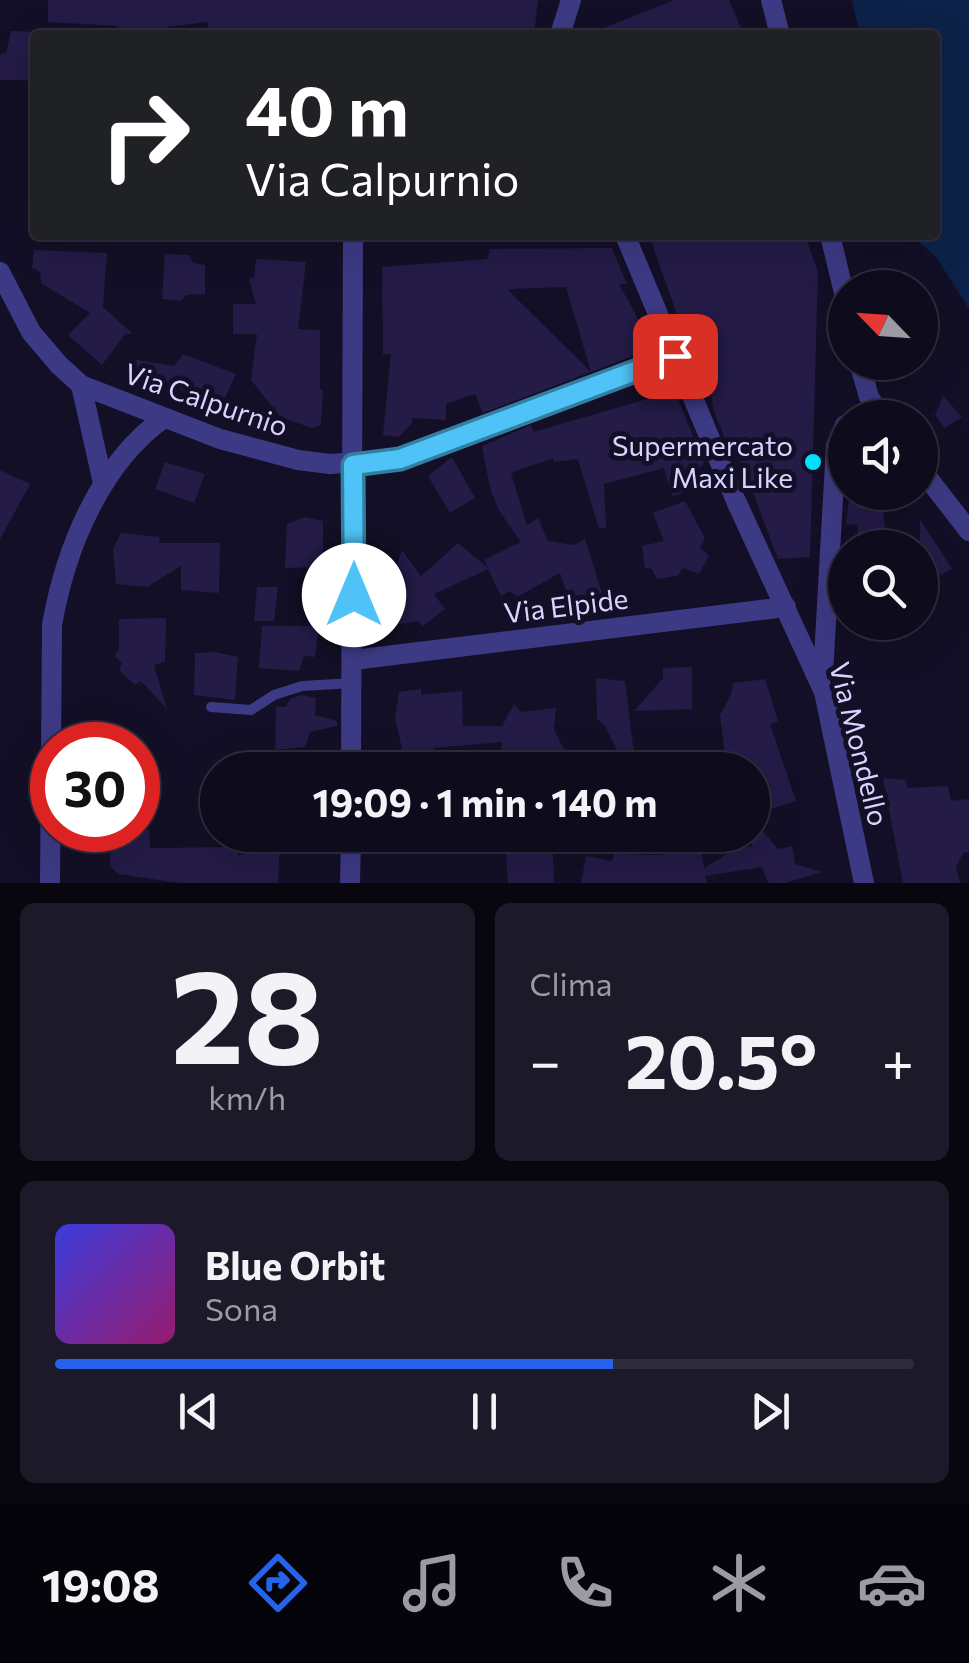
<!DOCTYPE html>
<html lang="it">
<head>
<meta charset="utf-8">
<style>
  :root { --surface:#0e0b1c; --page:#1c1929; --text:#f1f3f6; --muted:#9b9ba3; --line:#2e2b3b; --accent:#2563eb }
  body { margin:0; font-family:Commissioner,sans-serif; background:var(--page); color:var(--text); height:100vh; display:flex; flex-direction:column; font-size:38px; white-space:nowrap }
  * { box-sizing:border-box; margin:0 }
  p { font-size:32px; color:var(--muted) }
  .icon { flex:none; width:55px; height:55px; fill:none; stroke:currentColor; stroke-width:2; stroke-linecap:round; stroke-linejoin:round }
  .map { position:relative; height:883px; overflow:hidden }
  .drawer { display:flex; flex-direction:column; gap:20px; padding:20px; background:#08060f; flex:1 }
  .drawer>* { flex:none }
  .top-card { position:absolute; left:30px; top:30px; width:910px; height:210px; border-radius:10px; box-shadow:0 10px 40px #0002,0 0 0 2px var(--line); background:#202124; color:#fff; overflow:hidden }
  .needle { width:65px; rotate:295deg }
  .fabs { position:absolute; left:828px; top:270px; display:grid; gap:20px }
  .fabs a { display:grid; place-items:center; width:110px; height:110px; border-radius:50%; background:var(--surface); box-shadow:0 10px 40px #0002,0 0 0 2px var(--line); font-size:50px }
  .speed { position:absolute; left:30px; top:722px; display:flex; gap:20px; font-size:50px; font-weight:700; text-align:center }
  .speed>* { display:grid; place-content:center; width:130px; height:130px; border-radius:50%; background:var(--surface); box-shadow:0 10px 40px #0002,0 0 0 2px var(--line); line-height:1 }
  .speed .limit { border:15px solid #d22; background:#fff; color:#111 }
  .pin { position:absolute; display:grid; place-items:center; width:85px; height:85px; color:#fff; margin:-42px; border-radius:20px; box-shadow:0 5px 15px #0006 }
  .me { position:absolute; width:110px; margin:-55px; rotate:0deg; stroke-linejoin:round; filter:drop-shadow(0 0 8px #0008) }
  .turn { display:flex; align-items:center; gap:35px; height:210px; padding:0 50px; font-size:45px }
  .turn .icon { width:130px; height:130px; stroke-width:2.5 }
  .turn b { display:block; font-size:70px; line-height:85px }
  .big { font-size:75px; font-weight:700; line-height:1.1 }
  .drawer .tile { flex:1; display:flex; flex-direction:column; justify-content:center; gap:15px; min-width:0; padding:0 35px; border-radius:15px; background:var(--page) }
  .drawer .dial { align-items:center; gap:0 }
  .dial b { font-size:130px; line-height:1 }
  .song { display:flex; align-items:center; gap:30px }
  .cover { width:120px; height:120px; border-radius:15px; background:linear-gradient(135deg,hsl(240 70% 55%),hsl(320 70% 35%)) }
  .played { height:10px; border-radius:5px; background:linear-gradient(90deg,var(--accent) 65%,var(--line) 65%) }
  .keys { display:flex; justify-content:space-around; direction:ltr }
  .heat { display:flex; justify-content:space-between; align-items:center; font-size:55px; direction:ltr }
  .drawer .tiles { flex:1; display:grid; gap:20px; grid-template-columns:1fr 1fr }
  .tile:last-child { grid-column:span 2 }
  .trip { position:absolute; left:200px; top:752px; width:570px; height:100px; border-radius:50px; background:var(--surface); box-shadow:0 10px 40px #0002,0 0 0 2px var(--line); font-weight:700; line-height:100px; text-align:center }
  .tab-bar { display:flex; height:160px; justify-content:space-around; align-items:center; background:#06040b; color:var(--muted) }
  .tab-bar .icon { width:70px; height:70px }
  .tab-bar .on { color:var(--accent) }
  .tab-bar b { font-size:45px; color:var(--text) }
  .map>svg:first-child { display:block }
  .water { fill:#0c2248 }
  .building { fill:#241b47; fill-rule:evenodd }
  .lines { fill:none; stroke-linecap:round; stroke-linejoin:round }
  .service { stroke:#3d3a85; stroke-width:10 }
  .minor { stroke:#3d3a85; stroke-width:20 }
  .route-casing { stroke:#337fa1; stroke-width:25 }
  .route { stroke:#4fc3f7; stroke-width:18 }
  .poi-dot { fill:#00e5ff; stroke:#130f26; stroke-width:4 }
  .labels { text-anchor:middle; stroke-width:10; stroke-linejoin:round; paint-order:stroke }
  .street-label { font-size:28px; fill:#d9d4ff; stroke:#130f26 }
  .poi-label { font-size:28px; fill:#d9d4ff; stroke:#130f26; text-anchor:end }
</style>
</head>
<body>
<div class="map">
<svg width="969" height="883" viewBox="0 0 969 883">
  <rect width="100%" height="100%" fill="#130f26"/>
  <path class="water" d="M852,0H969V309L936,257L911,235H935V35H860Z"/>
  <g class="building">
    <path d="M48,0H538L534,35H208V22L167,27V35H118L117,26L48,22Z"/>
    <path d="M674,0H729L744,35H586Z"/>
    <path d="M11,31L35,32V80H0V54L6,53Z"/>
    <path d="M649,235H805L818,272L810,557L778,559L747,477L730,440L727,443L713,409L706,351L700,353L696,332H683Z"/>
    <path d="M612,248L627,284H619L654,348L483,413L475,394L446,404V420L411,418L413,422L399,437L383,435L391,354H383L382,267L487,259L490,249ZM566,287L591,372L507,289Z"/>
    <path d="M34,250L107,253L103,307L133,334H125L102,365L68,335L90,313L41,283L40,272L32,268Z"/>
    <path d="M165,254L189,255L193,263L205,265V294L186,295L180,301L162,299Z"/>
    <path d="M256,259L306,262L298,329L320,330V389L323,390L321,425L312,428L280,417L251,380L257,334H233V304H256L249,279L254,277Z"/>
    <path d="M183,354L236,374L220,408L130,366L132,359L174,366Z"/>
    <path d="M675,391L704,464L699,468L703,488L672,496L664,468L604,484L606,528L599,529L578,459L554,462L553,458L511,473L527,525L538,518L548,541L574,545L585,539L602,593L594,600L577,604L567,593L560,573L517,597L510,591L501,596L488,569L434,594L445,609L423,626L417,621L399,624L385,605L396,596L384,575L396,567L402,550L421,576L458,543L488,568L484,560L521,542L498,509L490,488L482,446L531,425L533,432Z"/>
    <path d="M943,396L962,417L945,428L935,415Z"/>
    <path d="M452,457L475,498L450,513L428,476Z"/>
    <path d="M165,462L205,474L194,503L155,489Z"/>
    <path d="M0,470L30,484L0,539Z"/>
    <path d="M850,492H908L883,513L889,548H858V525L846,524Z"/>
    <path d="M685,501L705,538L700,547L709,556L699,574L683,568L677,576L657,579L652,569L645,568L642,546L664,541L653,513Z"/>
    <path d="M305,517L323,521V567L285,568L287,524Z"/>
    <path d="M920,519L952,569L920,585Z"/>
    <path d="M121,533L160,537L159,543H220L219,593L181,590V566L147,587L116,584L113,549Z"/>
    <path d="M257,587H278L274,621H254Z"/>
    <path d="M166,618L165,662L154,665L167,709L141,681L135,685L119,670L122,663L115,656L119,648V619Z"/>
    <path d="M262,626H319L315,657L304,656L299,671L259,668Z"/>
    <path d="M215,652L238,657L235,700L194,695L195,653Z"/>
    <path d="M692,667V709L634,711L663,678V668Z"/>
    <path d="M596,678L625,681L636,770H628L604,725L597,718Z"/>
    <path d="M765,679L778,721L770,724L796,801L752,815V770H727L720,715L731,695L733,683Z"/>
    <path d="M421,689V695L462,691L463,726H502L514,704L521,712L556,708L554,729L574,770H522L521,754L501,756L502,742L434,748L437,770H407L395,719L399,692Z"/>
    <path d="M302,695L316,698L315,715L337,721V726L310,732L305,747L275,750L276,707H286L290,699Z"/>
    <path d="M883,778L905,780L908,788L948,786L951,801L969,799V852L963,853L956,867L960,883H903Z"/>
    <path d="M752,819L778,849L792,846L795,864L822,872L785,883H768L762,867L705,876L707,883H581L586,856L612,861L614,854L662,855L663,839L683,840L684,852L702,854L704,868L735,849L752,846Z"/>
    <path d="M111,830H149L150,848L238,847V856L268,844H280L278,883H179L118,874L110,866Z"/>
    <path d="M523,836L536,838V848L553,852L554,883H508L505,838Z"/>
  </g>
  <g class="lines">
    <path class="service" d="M211,707L251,710L274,695L302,686L353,683"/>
    <g class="minor">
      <path d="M771,0L780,35"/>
      <path d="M560,35L571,0"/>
      <path d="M625,235L736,501L824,692L864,883"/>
      <path d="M830,235L845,297"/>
      <path d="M0,272L31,332L59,365L81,385L220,439L298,460L330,464L400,459L675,356"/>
      <path d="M859,362L869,397L882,418"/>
      <path d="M81,385L103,483"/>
      <path d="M920,468L969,531"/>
      <path d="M353,660L786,607"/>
      <path d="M823,675L836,446L845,425"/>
      <path d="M351,770L353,235"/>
      <path d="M50,883L52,625C65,550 100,463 164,418"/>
      <path d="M350,883L351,835"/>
    </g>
  </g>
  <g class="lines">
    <defs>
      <path id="route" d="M354,595L353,465L400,459L675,356"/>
    </defs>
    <use href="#route" class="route-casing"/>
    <use href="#route" class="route"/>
  </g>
  <circle class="poi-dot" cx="813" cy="462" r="10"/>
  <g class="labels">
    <g class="street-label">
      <text transform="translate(206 400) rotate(19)" y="10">Via Calpurnio</text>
      <text transform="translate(566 606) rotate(-7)" y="10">Via Elpide</text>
      <text transform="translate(859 744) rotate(76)" y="10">Via Mondello</text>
    </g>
    <g class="poi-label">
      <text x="793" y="456">Supermercato<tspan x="793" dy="32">Maxi Like</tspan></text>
    </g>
  </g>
</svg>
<div class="fabs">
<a><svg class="needle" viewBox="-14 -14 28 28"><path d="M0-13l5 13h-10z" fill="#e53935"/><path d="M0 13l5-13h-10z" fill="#9b9ba3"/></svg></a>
<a><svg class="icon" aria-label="sound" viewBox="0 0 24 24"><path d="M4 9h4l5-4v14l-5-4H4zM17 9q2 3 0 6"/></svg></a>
<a><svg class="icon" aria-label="search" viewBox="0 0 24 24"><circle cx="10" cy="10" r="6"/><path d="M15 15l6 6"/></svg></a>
</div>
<div class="speed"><div class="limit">30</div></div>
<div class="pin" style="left:675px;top:356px;background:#d93025"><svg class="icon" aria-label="arrive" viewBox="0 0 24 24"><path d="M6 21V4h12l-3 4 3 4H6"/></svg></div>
<svg class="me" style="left:354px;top:595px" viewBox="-20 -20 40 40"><circle r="19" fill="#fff"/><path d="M0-13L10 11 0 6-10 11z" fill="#4fc3f7"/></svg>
<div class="trip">19:09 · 1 min · 140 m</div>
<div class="top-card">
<div class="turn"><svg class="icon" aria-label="right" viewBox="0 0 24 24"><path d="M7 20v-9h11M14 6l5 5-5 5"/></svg><div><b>40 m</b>Via Calpurnio</div></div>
</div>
</div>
<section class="drawer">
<div class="tiles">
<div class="tile dial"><b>28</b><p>km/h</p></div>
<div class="tile"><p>Clima</p>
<div class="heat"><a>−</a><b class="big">20.5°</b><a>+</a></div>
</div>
<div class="tile">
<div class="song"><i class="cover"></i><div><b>Blue Orbit</b><p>Sona</p></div></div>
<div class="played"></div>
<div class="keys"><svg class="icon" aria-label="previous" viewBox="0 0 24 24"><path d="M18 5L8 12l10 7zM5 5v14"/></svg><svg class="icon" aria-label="pause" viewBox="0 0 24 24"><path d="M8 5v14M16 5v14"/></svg><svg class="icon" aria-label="next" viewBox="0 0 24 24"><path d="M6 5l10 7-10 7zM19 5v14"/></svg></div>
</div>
</div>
</section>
<nav class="tab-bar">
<b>19:08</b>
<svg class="icon on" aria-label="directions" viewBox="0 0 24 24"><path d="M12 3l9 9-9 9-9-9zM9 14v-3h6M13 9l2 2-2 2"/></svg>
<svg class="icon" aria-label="music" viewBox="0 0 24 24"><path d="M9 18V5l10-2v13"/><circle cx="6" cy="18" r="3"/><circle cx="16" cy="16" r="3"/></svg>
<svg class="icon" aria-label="phone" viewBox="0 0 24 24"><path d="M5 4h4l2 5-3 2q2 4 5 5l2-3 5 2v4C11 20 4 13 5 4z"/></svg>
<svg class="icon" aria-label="climate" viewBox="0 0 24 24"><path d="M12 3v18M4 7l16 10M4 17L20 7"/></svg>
<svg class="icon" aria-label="car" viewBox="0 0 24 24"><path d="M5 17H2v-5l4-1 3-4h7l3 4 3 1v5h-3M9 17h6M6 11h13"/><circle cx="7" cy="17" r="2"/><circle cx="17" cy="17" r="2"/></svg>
</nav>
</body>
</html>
